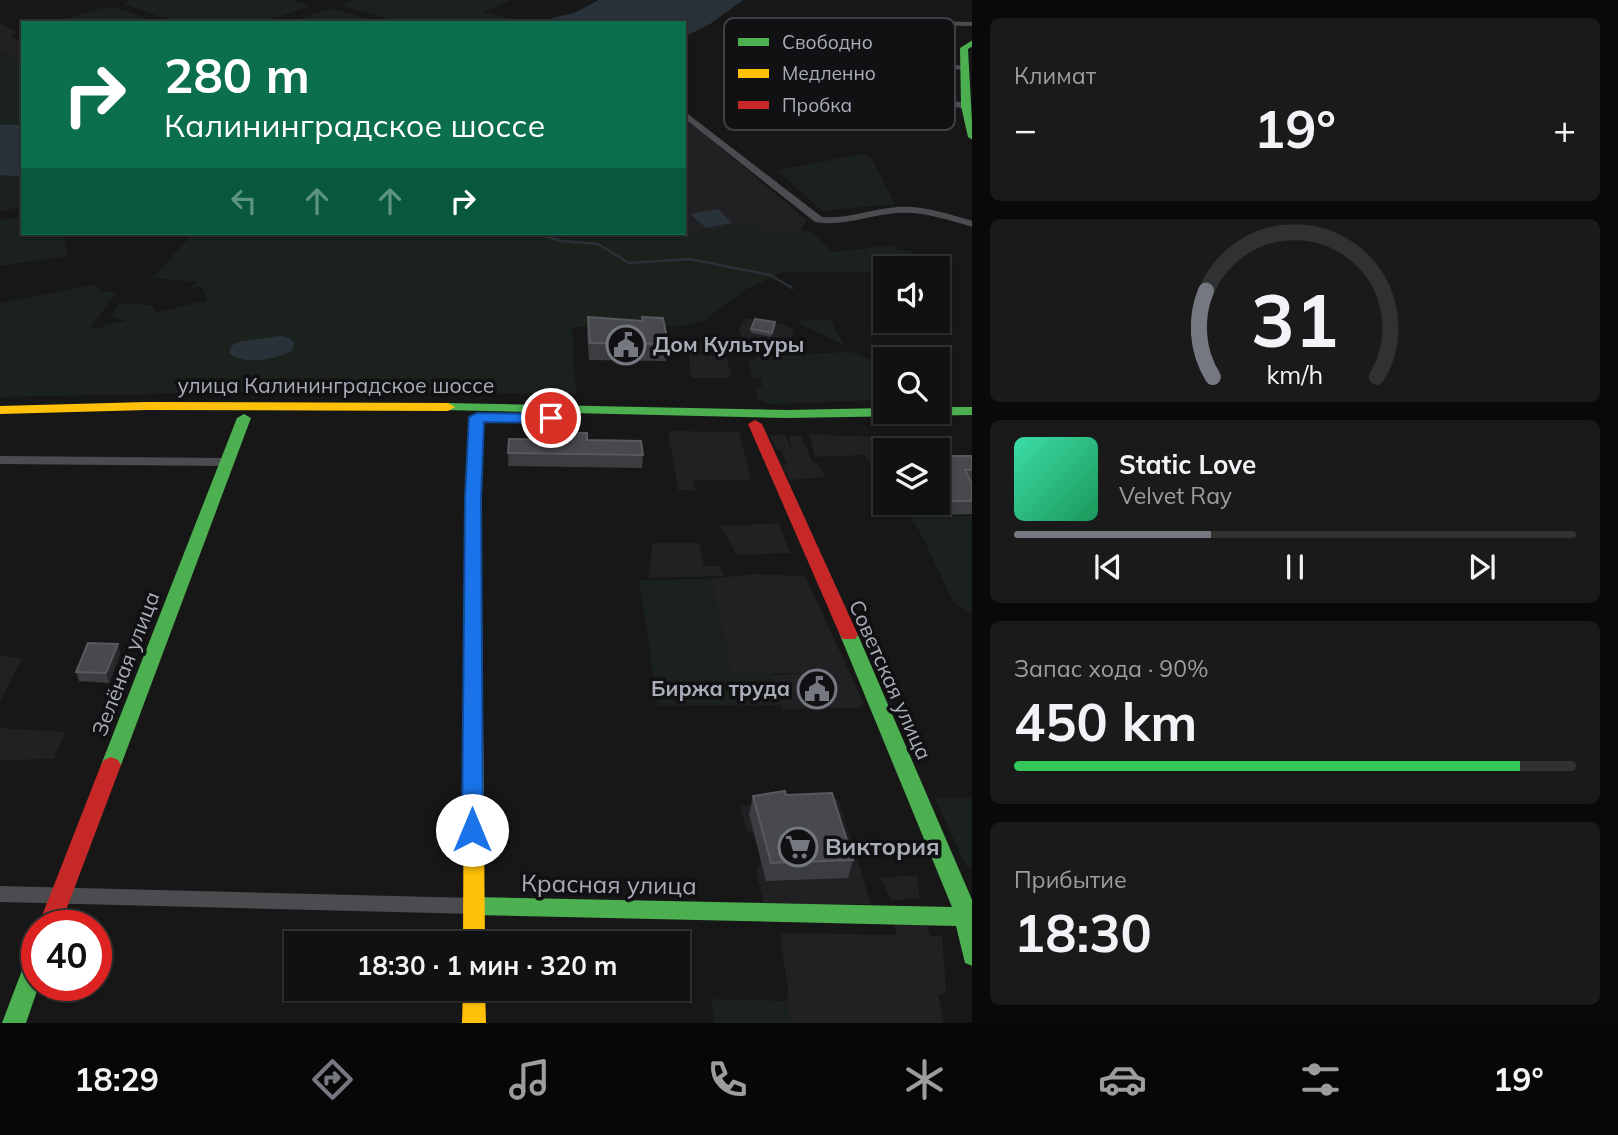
<!DOCTYPE html>
<html lang="ru">
<head>
<meta charset="utf-8">
<style>
  :root { --surface:#111; --page:#1a1a1a; --text:#f1f3f6; --muted:#9c9d9f; --line:#303131; --accent:#757880 }
  body { margin:0; font-family:Mulish,sans-serif; background:var(--page); color:var(--text); height:100vh; display:flex; flex-direction:column; font-size:26px; white-space:nowrap }
  * { box-sizing:border-box; margin:0 }
  p { font-size:23px; color:var(--muted) }
  .icon { flex:none; width:38px; height:38px; fill:none; stroke:currentColor; stroke-width:2; stroke-linecap:round; stroke-linejoin:round }
  .map { position:relative; flex:1; overflow:hidden }
  .panel { display:flex; flex-direction:column; gap:18px; padding:18px; background:#090909; width:646px }
  .panel>* { flex:none }
  .top-card { position:absolute; left:21px; top:21px; width:665px; height:214px; border-radius:0px; box-shadow:0 2px 5px #0004,0 0 0 2px var(--line); background:#0b6e4f; color:#fff; overflow:hidden }
  .controls { position:absolute; left:873px; top:256px; display:grid; gap:14px }
  .controls a { display:grid; place-items:center; width:77px; height:77px; border-radius:0px; background:var(--surface); box-shadow:0 2px 5px #0004,0 0 0 2px var(--line); font-size:35px }
  .speed { position:absolute; left:21px; top:910px; display:flex; gap:14px; font-size:35px; font-weight:700; text-align:center }
  .speed>* { display:grid; place-content:center; width:91px; height:91px; border-radius:50%; background:var(--surface); box-shadow:0 2px 5px #0004,0 0 0 2px var(--line); line-height:1 }
  .speed .limit { border:10px solid #d22; background:#fff; color:#111 }
  .pin { position:absolute; display:grid; place-items:center; width:60px; height:60px; color:#fff; margin:-30px; border:4px solid #fff; border-radius:50%; box-shadow:0 2px 7px #0007 }
  .me { position:absolute; width:77px; margin:-38px; rotate:0deg; stroke-linejoin:round; filter:drop-shadow(0 0 5px #0008) }
  .turn { display:flex; align-items:center; gap:24px; height:147px; padding:0 28px; font-size:32px }
  .turn .icon { width:91px; height:91px; stroke-width:2.5 }
  .turn b { display:block; font-size:49px; line-height:60px }
  .lanes { display:flex; align-items:center; height:66px; padding:0 28px; background:#0003; justify-content:center; gap:35px; direction:ltr }
  .lanes .off { opacity:.35 }
  .big { font-size:52px; font-weight:700; line-height:1.1 }
  .panel .tile { flex:1; display:flex; flex-direction:column; justify-content:center; gap:10px; min-width:0; padding:0 24px; border-radius:10px; background:var(--page) }
  .panel .dial { align-items:center; gap:0 }
  .dial svg { height:182px; overflow:visible; fill:none; stroke:var(--line); stroke-width:7; stroke-linecap:round; text-anchor:middle }
  .dial text { fill:var(--text); stroke:none }
  .song { display:flex; align-items:center; gap:21px }
  .cover { width:84px; height:84px; border-radius:10px; background:linear-gradient(135deg,hsl(160 70% 55%),hsl(150 70% 35%)) }
  .played { height:7px; border-radius:4px; background:linear-gradient(90deg,var(--accent) 35%,var(--line) 35%) }
  .keys { display:flex; justify-content:space-around; direction:ltr }
  .heat { display:flex; justify-content:space-between; align-items:center; font-size:38px; direction:ltr }
  .charge { height:10px; border-radius:5px; background:linear-gradient(90deg,#34c759 90%,var(--line) 0) }
  .trip { position:absolute; left:284px; top:931px; width:406px; height:70px; border-radius:0px; background:var(--surface); box-shadow:0 2px 5px #0004,0 0 0 2px var(--line); font-weight:700; line-height:70px; text-align:center }
  .dock { display:flex; height:112px; justify-content:space-around; align-items:center; background:#070707; color:var(--muted) }
  .dock .icon { width:49px; height:49px }
  .dock .on { color:var(--accent) }
  .dock b { font-size:32px; color:var(--text) }
  main { display:flex; flex:1; min-height:0 }
  .map>svg:first-child { display:block }
  .built { fill:#212124 }
  .green { fill:#1b211c }
  .water { fill:#2a3239 }
  .lines { fill:none; stroke-linecap:round; stroke-linejoin:round }
  .stream { stroke:#2a3239; stroke-width:2.5 }
  .street { fill:#4b4c50; fill-rule:evenodd }
  .fast { fill:#4caf50; fill-rule:evenodd }
  .slow { fill:#ffc107; fill-rule:evenodd }
  .jam { fill:#c62828; fill-rule:evenodd }
  .wall { fill:#3c3d40 }
  .shaded-wall { fill:#28292a }
  .building { fill:#48494d; stroke:#57595e; stroke-width:2 }
  .route { fill:#1a73e8; stroke:#114b97; stroke-width:2 }
  .labels { text-anchor:middle; stroke-width:7; stroke-linejoin:round; paint-order:stroke }
  .poi-label { font-size:21px; font-weight:bold; fill:#a8adb8; stroke:#111113; text-anchor:start }
  .street-label { font-size:21px; fill:#a8adb8; stroke:#111113 }
  .near-poi-label { font-size:24px; font-weight:bold; fill:#a8adb8; stroke:#111113; text-anchor:start }
  .near-street-label { font-size:24px; fill:#a8adb8; stroke:#111113 }
  .key { fill:#111113; stroke:#3e4045; stroke-width:2 }
  .key-label { font-size:19px; fill:#a8adb8 }
</style>
</head>
<body>
<main>
<div class="map">
<svg width="973" height="1023" viewBox="0 0 973 1023">
  <rect width="100%" height="100%" fill="#171717"/>
  <g class="built">
    <path d="M0,22L17,33L10,36L23,43V61L0,51Z"/>
    <path d="M684,117L807,220L777,268L541,233H684Z"/>
    <path d="M746,318L785,325L793,330L792,344L755,346L742,339L739,328Z"/>
    <path d="M687,342L723,344L731,375L726,378H691Z"/>
    <path d="M668,431L739,432L751,480H693L695,490H678Z"/>
    <path d="M785,434L792,450L789,436H801L813,463H818L825,477L790,480L782,465L787,464L781,450H777L770,436Z"/>
    <path d="M809,434L871,437L885,469V494L865,455L815,457Z"/>
    <path d="M779,523L790,553L737,555L720,526Z"/>
    <path d="M653,543H699L704,566H720L723,576L648,578Z"/>
    <path d="M752,574L805,576L864,704L860,708L783,709L772,675L811,673L731,674L711,579Z"/>
    <path d="M0,656L22,658L0,702Z"/>
    <path d="M0,728L65,732L54,759L0,760Z"/>
    <path d="M807,799H838L871,904L764,905L756,871L761,861L754,834L746,829L741,806L807,804Z"/>
    <path d="M917,876L920,899L891,900L880,877Z"/>
    <path d="M894,923L927,924L930,936H942L946,992L938,996L944,1023H789L787,998L789,997L780,933L896,935Z"/>
  </g>
  <g class="green">
    <path d="M128,0H292L311,6L261,23H178L124,4Z"/>
    <path d="M354,0H512L483,12L521,21L519,23H401L340,5Z"/>
    <path d="M114,7L159,23H52L102,8Z"/>
    <path d="M332,8L382,23H288Z"/>
    <path d="M0,51L23,61V125H0Z"/>
    <path d="M863,154L872,159L895,204L822,211L777,170Z"/>
    <path d="M0,175L23,177V206L0,212Z"/>
    <path d="M23,217V233H63L67,256L0,266V220Z"/>
    <path d="M756,224L771,233L798,235L801,230L811,231L833,252L893,245L898,250L913,251L920,267L886,268L885,272H784L748,288L705,320L683,326L572,327L576,394L253,392L0,397V303L96,284L99,291L116,292L91,327L100,329L107,324L126,321L112,316L118,303L152,305L156,313L207,300L202,287L188,289L196,282L153,278L193,233L686,234Z"/>
    <path d="M830,319L844,345L800,324L798,320Z"/>
    <path d="M850,352L885,364V400L770,404L758,399L755,388L762,387L760,378H752L748,363L758,356Z"/>
    <path d="M900,502H922L932,516H972V615L953,601L920,532Z"/>
    <path d="M711,579L731,673H772L782,705L658,706L639,580Z"/>
    <path d="M935,798H972V867L966,866Z"/>
    <path d="M711,999L787,1001L789,1023H714Z"/>
  </g>
  <g class="water">
    <path d="M599,0H743L710,24L684,37V23H545L552,18L574,13Z"/>
    <path d="M0,125H23V177L0,175Z"/>
    <path d="M718,209L732,223L706,228L690,214Z"/>
    <path d="M280,336L290,338L294,343L293,350C279,359 240,367 229,352L231,346L238,342Z"/>
  </g>
  <g class="lines">
    <path class="stream" d="M534,233L561,241L598,244L629,263L689,259L770,275L792,288"/>
    <g class="street">
      <path d="M878,20L973,22V26L875,24L874,22Z"/>
      <path d="M862,51L916,61L965,66L969,68L965,70L916,65L859,55V51Z"/>
      <path d="M727,56L868,87L966,103L970,106L966,109L868,91L724,60V56Z"/>
      <path d="M684,111L822,217C848,219 872,209 897,207C923,205 948,214 973,221V227C948,220 923,211 897,213C869,215 843,227 815,222L684,118Z"/>
      <path d="M0,456L226,458L233,462L226,466L0,464Z"/>
      <path d="M0,886L474,898L481,900L484,906L481,912L474,914L0,902Z"/>
    </g>
    <g class="fast">
      <path d="M973,40V46L968,49L973,140L968,137L961,106L960,48Z"/>
      <path d="M448,403L787,410L886,408V411H938V407H973V415L787,418L443,410L441,407L443,404Z"/>
      <path d="M244,414L251,418L121,765L118,770L111,773L104,770L101,765L237,418Z"/>
      <path d="M849,629L855,631L858,635L973,902V966L965,963L956,926L474,915L466,913L463,906L466,899L474,897L952,907L840,635L843,631Z"/>
      <path d="M37,949V985H39L26,1023H2L29,952Z"/>
    </g>
    <g class="slow">
      <path d="M147,402L448,403L455,407L448,411L147,410L0,414V406Z"/>
      <path d="M477,413L484,417L481,499L485,943H463L465,499L470,417Z"/>
      <path d="M463,989H485L486,1023H462Z"/>
    </g>
    <g class="jam">
      <path d="M755,420L762,424L858,635L855,639H843L840,635L748,424Z"/>
      <path d="M111,757L118,760L121,765L60,926H38L101,765L104,760Z"/>
    </g>
  </g>
  <g class="wall">
    <path d="M588,317L642,321V317L668,344L666,361L589,360L587,333Z"/>
    <path d="M775,322L771,337L751,333V329Z"/>
    <path d="M561,433L643,455L642,468L508,466L509,439L561,440Z"/>
    <path d="M938,456H972V514L947,515L938,496Z"/>
    <path d="M120,654L109,683L79,681L76,672Z"/>
    <path d="M786,795L853,860L848,878L766,881L749,814L753,796Z"/>
  </g>
  <path class="shaded-wall" d="M118,644L120,654L109,683L106,673Z"/>
  <g class="building">
    <path d="M588,317L643,321L642,317L663,318L668,344L590,343Z"/>
    <path d="M755,319L775,322L772,333L751,329Z"/>
    <path d="M561,433H587V440L641,441L643,455L508,453L509,439L562,440Z"/>
    <path d="M938,456H972V470H965L972,484V501H951L938,475Z"/>
    <path d="M88,643L118,644L106,673L76,672Z"/>
    <path d="M785,791L786,795L832,793L853,860L771,863L753,796Z"/>
  </g>
  <path class="route" d="M477,413L551,414L558,418L551,423L484,422L481,499L483,830L480,836L472,839L465,836L462,830L465,499L469,417Z"/>
  <defs>
    <symbol id="civic-ring" viewBox="-11 -11 22 22"><circle r="9.5" fill="#111113" stroke="#757880" stroke-width="1.5"/><path d="M-.6-6.5H3V-4.5H.6V-3L4-1V1h2V6H-6V1h2V-1L-.6-3ZM-1.2 2.5V6h2.4V2.5Z" fill="#757880"/></symbol>
    <symbol id="supermarket-ring" viewBox="-11 -11 22 22"><circle r="9.5" fill="#111113" stroke="#757880" stroke-width="1.5"/><path d="M-6-5.5h2.5l.6 2H6L4.5 2H-2.5L-4.4-4H-6ZM-1.5 3.2a1.3 1.3 0 1 0 .1 0ZM3 3.2a1.3 1.3 0 1 0 .1 0Z" fill="#757880"/></symbol>
  </defs>
  <g fill-rule="evenodd">
    <use href="#civic-ring" x="604" y="323" width="44" height="44"/>
    <use href="#civic-ring" x="795" y="667" width="44" height="44"/>
    <use href="#supermarket-ring" x="776" y="825" width="44" height="44"/>
  </g>
  <g class="labels">
    <g class="poi-label">
      <text x="653" y="352">Дом Культуры</text>
      <text x="790" y="696" text-anchor="end">Биржа труда</text>
    </g>
    <g class="street-label">
      <text x="336" y="393">улица Калининградское шоссе</text>
      <text transform="translate(126 664) rotate(-69)" y="7">Зелёная улица</text>
      <text transform="translate(890 680) rotate(66)" y="7">Советская улица</text>
    </g>
    <g class="near-poi-label">
      <text x="825" y="855">Виктория</text>
    </g>
    <g class="near-street-label">
      <text transform="translate(609 885) rotate(1)" y="8">Красная улица</text>
    </g>
  </g>
  <rect x="724" y="18" width="231" height="112" rx="10" class="key"/>
  <rect x="738" y="38" width="31" height="8" fill="#4caf50"/>
  <rect x="738" y="69" width="31" height="9" fill="#ffc107"/>
  <rect x="738" y="101" width="31" height="8" fill="#c62828"/>
  <g class="key-label">
    <text x="782" y="49">Свободно</text>
    <text x="782" y="80">Медленно</text>
    <text x="782" y="112">Пробка</text>
  </g>
</svg>
<div class="controls">
<a><svg class="icon" aria-label="sound" viewBox="0 0 24 24"><path d="M4 9h4l5-4v14l-5-4H4zM17 9q2 3 0 6"/></svg></a>
<a><svg class="icon" aria-label="search" viewBox="0 0 24 24"><circle cx="10" cy="10" r="6"/><path d="M15 15l6 6"/></svg></a>
<a><svg class="icon" aria-label="layers" viewBox="0 0 24 24"><path d="M12 4l9 5-9 5-9-5zM3 14l9 5 9-5"/></svg></a>
</div>
<div class="speed"><div class="limit">40</div></div>
<div class="pin" style="left:551px;top:418px;background:#d93025"><svg class="icon" aria-label="arrive" viewBox="0 0 24 24"><path d="M6 21V4h12l-3 4 3 4H6"/></svg></div>
<svg class="me" style="left:472px;top:830px" viewBox="-20 -20 40 40"><circle r="19" fill="#fff"/><path d="M0-13L10 11 0 6-10 11z" fill="#1a73e8"/></svg>
<div class="trip">18:30 · 1 мин · 320 m</div>
<div class="top-card">
<div class="turn"><svg class="icon" aria-label="right" viewBox="0 0 24 24"><path d="M7 20v-9h11M14 6l5 5-5 5"/></svg><div><b>280 m</b>Калининградское шоссе</div></div>
<div class="lanes"><svg class="icon off" aria-label="left" viewBox="0 0 24 24"><path d="M17 20v-9H6M10 6l-5 5 5 5"/></svg><svg class="icon off" aria-label="ahead" viewBox="0 0 24 24"><path d="M12 20V5M6 11l6-6 6 6"/></svg><svg class="icon off" aria-label="ahead" viewBox="0 0 24 24"><path d="M12 20V5M6 11l6-6 6 6"/></svg><svg class="icon" aria-label="right" viewBox="0 0 24 24"><path d="M7 20v-9h11M14 6l5 5-5 5"/></svg></div>
</div>
</div>
<section class="panel">
<div class="tile"><p>Климат</p>
<div class="heat"><a>−</a><b class="big">19°</b><a>+</a></div>
</div>
<div class="tile dial"><svg viewBox="0 0 100 80">
<path d="M14 69A42 42 0 1 1 86 69"/>
<path d="M14 69A42 42 0 0 1 11 31" stroke="#757880"/>
<text x="50" y="56" font-size="32" font-weight="700">31</text>
<text x="50" y="72" font-size="11">km/h</text>
</svg></div>
<div class="tile">
<div class="song"><i class="cover"></i><div><b>Static Love</b><p>Velvet Ray</p></div></div>
<div class="played"></div>
<div class="keys"><svg class="icon" aria-label="previous" viewBox="0 0 24 24"><path d="M18 5L8 12l10 7zM5 5v14"/></svg><svg class="icon" aria-label="pause" viewBox="0 0 24 24"><path d="M8 5v14M16 5v14"/></svg><svg class="icon" aria-label="next" viewBox="0 0 24 24"><path d="M6 5l10 7-10 7zM19 5v14"/></svg></div>
</div>
<div class="tile"><p>Запас хода · 90%</p><b class="big">450 km</b><div class="charge"></div></div>
<div class="tile"><p>Прибытие</p><b class="big">18:30</b></div>
</section>
</main>
<nav class="dock">
<b>18:29</b>
<svg class="icon on" aria-label="directions" viewBox="0 0 24 24"><path d="M12 3l9 9-9 9-9-9zM9 14v-3h6M13 9l2 2-2 2"/></svg>
<svg class="icon" aria-label="music" viewBox="0 0 24 24"><path d="M9 18V5l10-2v13"/><circle cx="6" cy="18" r="3"/><circle cx="16" cy="16" r="3"/></svg>
<svg class="icon" aria-label="phone" viewBox="0 0 24 24"><path d="M5 4h4l2 5-3 2q2 4 5 5l2-3 5 2v4C11 20 4 13 5 4z"/></svg>
<svg class="icon" aria-label="climate" viewBox="0 0 24 24"><path d="M12 3v18M4 7l16 10M4 17L20 7"/></svg>
<svg class="icon" aria-label="car" viewBox="0 0 24 24"><path d="M5 17H2v-5l4-1 3-4h7l3 4 3 1v5h-3M9 17h6M6 11h13"/><circle cx="7" cy="17" r="2"/><circle cx="17" cy="17" r="2"/></svg>
<svg class="icon" aria-label="filters" viewBox="0 0 24 24"><path d="M4 7h16M4 17h16"/><circle cx="9" cy="7" r="2"/><circle cx="15" cy="17" r="2"/></svg>
<b>19°</b>
</nav>
</body>
</html>
